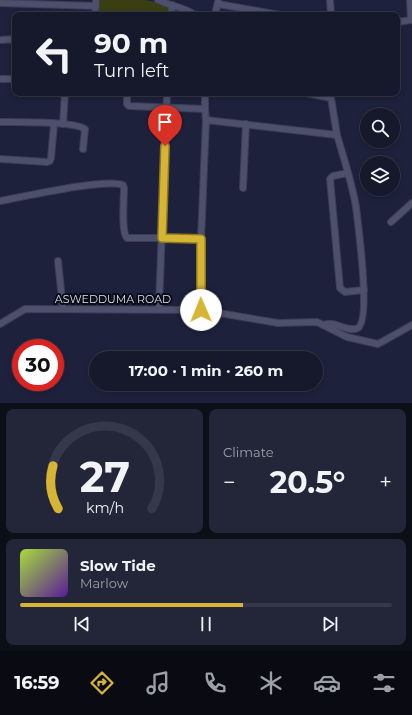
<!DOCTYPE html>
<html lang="en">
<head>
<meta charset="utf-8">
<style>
  :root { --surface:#16192c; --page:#232638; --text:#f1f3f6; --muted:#9ea0a9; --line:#353848; --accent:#d6b534 }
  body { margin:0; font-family:Montserrat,sans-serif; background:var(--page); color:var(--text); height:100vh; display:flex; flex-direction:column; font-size:15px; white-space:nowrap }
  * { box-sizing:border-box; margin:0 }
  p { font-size:13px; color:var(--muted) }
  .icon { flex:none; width:22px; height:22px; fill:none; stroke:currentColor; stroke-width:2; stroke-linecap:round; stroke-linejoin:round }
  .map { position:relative; height:403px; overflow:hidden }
  .details { display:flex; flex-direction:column; gap:6px; padding:6px; background:#0c0e18; flex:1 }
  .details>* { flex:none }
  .top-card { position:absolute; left:12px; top:12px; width:388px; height:84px; border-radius:8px; box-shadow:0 2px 6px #0003,0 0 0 1px var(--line); background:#16192c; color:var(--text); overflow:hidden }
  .tools { position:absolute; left:360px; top:108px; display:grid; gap:8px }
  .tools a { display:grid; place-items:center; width:40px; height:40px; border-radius:50%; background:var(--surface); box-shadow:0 2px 6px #0003,0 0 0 1px var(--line); font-size:20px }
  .speed { position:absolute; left:12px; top:339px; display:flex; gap:8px; font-size:20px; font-weight:700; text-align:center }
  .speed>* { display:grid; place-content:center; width:52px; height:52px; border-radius:50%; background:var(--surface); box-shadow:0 2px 6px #0003,0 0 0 1px var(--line); line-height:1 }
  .speed .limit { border:6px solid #d22; background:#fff; color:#111 }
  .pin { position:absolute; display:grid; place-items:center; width:34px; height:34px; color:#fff; margin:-41px -17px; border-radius:50% 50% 50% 0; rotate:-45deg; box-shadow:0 0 4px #0007 }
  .pin .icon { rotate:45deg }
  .me { position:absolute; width:44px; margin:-22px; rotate:359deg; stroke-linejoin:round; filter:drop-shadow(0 0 3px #0008) }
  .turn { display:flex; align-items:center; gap:14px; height:84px; padding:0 16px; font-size:18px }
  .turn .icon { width:52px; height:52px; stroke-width:2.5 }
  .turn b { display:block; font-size:28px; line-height:34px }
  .big { font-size:30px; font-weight:700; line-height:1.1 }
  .details .card { flex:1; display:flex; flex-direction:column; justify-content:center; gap:6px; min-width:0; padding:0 14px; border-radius:8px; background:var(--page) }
  .details .dial { align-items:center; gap:0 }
  .dial svg { height:104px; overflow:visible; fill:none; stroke:var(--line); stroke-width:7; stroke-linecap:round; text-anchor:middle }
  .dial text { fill:var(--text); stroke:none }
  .song { display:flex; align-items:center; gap:12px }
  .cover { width:48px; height:48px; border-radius:6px; background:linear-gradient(135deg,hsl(80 70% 55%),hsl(270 70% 35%)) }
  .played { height:4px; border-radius:2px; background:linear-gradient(90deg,var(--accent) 60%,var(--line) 60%) }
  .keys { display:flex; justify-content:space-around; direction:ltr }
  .heat { display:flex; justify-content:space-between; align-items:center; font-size:22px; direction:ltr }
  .details .tiles { flex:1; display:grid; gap:6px; grid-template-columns:1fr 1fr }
  .card:last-child { grid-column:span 2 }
  .trip { position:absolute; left:89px; top:351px; width:234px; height:40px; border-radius:20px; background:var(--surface); box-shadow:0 2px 6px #0003,0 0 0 1px var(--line); font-weight:700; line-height:40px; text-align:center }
  .tab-bar { display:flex; height:64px; justify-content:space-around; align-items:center; background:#090a12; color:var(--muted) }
  .tab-bar .icon { width:28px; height:28px }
  .tab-bar .on { color:var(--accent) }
  .tab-bar b { font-size:18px; color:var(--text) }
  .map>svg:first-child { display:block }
  .green { fill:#393f12 }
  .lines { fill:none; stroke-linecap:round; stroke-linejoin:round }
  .minor-casing { stroke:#3c3d53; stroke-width:8 }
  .minor { stroke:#4c506d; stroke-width:6 }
  .route-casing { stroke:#8b7622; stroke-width:10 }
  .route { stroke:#d6b534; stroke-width:7 }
  .labels { text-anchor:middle; stroke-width:4; stroke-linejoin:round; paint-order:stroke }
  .street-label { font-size:11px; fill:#dcdff0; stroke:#0b0c17 }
</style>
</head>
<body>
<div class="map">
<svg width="412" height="403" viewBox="0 0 412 403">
  <rect width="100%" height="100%" fill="#1e213b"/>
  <path class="green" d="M93,0H144L172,5L171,15H93Z"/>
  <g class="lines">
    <defs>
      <g id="minor">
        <path d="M158,0C170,6 184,7 195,15"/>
        <path d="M330,0L331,15"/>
        <path d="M0,3L96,6"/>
        <path d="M218,4L280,15"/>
        <path d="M95,15L96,0"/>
        <path d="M171,15L172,5"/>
        <path d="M215,15L218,2"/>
        <path d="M397,22L411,20L410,0"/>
        <path d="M0,40L15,39"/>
        <path d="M0,79H15"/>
        <path d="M127,93V104L129,106L205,109"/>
        <path d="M205,93V109L206,120"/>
        <path d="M306,93L331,98L337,135"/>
        <path d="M0,122C16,122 75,121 85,129L83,149"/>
        <path d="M63,124L65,93"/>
        <path d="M0,159L47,162L50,161L51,158L54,124"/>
        <path d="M348,173L333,176L330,179L340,288L345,292L364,290"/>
        <path d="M243,188L246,124"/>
        <path d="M0,201C23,197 105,178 123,185L124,188C124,199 121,232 127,238H157L201,239"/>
        <path d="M391,222L412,203"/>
        <path d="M58,261L63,309"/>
        <path d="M159,307L167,93"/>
        <path d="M201,310V239L206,120L337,135C344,159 352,183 356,207C358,224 371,319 358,328C351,332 339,325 332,324C329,323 326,324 323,325"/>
        <path d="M0,324L25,309L201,310L278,323L317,322L347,337L378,344L412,325"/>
      </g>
    </defs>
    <use href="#minor" class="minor-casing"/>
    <use href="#minor" class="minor"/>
  </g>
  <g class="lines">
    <defs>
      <path id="route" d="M165,146L162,238L201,239V310"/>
    </defs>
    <use href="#route" class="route-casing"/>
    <use href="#route" class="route"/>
  </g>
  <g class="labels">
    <g class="street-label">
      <text x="113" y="303">ASWEDDUMA ROAD</text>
    </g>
  </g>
</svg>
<div class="tools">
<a><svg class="icon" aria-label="search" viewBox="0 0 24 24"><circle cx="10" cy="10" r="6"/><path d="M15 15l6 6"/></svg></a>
<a><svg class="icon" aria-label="layers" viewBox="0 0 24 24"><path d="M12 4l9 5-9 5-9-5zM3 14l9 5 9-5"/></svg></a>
</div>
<div class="speed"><div class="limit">30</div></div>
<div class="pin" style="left:165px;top:146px;background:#d93025"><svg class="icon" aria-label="arrive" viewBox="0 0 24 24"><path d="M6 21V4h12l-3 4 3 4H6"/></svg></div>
<svg class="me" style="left:201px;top:310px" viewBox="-20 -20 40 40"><circle r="19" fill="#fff"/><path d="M0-13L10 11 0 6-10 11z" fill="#d6b534"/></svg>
<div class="trip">17:00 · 1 min · 260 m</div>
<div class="top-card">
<div class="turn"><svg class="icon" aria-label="left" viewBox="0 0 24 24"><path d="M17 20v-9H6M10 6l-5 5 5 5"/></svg><div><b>90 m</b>Turn left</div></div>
</div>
</div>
<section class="details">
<div class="tiles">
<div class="card dial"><svg viewBox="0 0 100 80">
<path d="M14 69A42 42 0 1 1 86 69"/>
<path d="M14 69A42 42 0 0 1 10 36" stroke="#d6b534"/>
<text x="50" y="56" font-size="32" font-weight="700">27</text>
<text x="50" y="72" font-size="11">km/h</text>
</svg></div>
<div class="card"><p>Climate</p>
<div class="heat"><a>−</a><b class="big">20.5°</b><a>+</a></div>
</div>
<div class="card">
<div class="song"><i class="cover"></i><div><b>Slow Tide</b><p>Marlow</p></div></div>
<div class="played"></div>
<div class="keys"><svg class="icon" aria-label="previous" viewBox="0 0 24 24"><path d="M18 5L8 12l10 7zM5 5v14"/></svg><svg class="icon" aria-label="pause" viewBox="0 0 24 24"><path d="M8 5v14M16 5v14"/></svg><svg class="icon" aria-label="next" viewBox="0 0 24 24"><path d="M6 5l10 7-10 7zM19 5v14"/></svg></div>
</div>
</div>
</section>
<nav class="tab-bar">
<b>16:59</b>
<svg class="icon on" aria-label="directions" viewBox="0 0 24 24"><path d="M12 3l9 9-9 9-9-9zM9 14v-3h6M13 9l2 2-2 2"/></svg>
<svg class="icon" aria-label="music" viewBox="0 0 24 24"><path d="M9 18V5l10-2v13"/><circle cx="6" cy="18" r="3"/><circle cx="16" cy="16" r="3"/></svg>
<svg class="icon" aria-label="phone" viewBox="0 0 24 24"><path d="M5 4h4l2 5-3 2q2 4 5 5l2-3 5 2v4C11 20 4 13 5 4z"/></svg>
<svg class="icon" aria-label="climate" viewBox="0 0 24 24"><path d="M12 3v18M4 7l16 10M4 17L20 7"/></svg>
<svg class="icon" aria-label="car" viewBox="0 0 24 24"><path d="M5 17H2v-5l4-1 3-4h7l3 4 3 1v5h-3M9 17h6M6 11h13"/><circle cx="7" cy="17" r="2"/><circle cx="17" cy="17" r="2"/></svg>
<svg class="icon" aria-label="filters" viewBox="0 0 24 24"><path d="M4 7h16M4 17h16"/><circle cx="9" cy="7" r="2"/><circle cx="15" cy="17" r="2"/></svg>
</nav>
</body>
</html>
